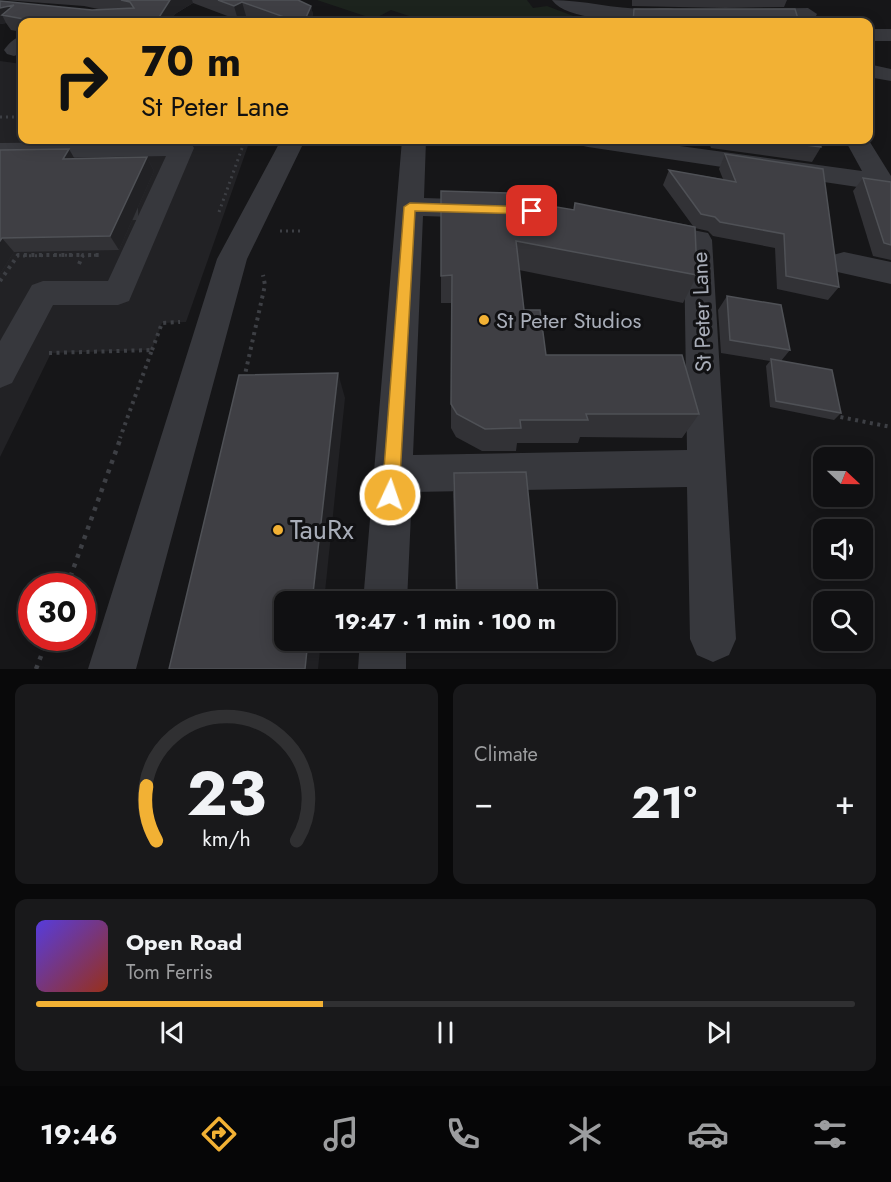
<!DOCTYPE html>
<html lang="en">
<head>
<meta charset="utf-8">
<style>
  :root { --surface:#101012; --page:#19191b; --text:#f1f3f6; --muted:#9c9d9f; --line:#303032; --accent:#f2b134 }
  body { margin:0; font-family:Jost,sans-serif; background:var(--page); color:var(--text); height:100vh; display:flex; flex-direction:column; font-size:22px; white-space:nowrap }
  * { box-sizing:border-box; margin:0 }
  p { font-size:20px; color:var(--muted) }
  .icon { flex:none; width:33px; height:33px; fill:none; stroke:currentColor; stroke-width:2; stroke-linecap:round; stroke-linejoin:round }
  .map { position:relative; height:669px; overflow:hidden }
  .sheet { display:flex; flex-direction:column; gap:15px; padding:15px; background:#09090a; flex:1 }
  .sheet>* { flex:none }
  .hud { position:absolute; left:18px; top:18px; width:855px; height:126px; border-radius:12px; box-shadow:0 3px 15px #0003,0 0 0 2px var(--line); background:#f2b134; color:#111; overflow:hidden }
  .needle { width:39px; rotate:112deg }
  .fabs { position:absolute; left:813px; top:447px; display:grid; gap:12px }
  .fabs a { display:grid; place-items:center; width:60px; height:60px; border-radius:12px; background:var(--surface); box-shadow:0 3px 15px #0003,0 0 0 2px var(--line); font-size:30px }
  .speed { position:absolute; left:18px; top:573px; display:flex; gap:12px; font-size:30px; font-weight:700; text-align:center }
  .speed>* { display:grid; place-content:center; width:78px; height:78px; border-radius:50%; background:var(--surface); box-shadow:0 3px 15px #0003,0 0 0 2px var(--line); line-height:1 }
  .speed .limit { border:9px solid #d22; background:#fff; color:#111 }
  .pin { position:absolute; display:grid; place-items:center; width:51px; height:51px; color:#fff; margin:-26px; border-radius:12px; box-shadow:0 3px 9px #0006 }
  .me { position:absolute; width:66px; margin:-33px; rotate:3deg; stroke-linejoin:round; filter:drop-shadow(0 0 4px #0008) }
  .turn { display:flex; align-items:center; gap:21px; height:126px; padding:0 24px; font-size:27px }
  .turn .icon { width:78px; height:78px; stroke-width:2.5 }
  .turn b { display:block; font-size:42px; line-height:51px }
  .big { font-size:45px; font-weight:700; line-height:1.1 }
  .sheet .tile { flex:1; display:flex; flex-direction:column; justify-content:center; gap:9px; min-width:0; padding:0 21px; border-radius:12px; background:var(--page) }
  .sheet .dial { align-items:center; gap:0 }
  .dial svg { height:156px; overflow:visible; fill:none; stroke:var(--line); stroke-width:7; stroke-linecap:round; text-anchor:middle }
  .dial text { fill:var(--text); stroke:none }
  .song { display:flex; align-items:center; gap:18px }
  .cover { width:72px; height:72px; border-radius:9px; background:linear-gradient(135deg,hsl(250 70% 55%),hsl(10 70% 35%)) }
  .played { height:6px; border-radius:3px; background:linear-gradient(90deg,var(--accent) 35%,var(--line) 35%) }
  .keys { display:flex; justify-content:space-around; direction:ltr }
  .heat { display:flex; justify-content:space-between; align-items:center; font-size:33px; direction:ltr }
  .sheet .tiles { flex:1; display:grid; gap:15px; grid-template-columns:1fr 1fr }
  .tile:last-child { grid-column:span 2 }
  .trip { position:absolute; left:274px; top:591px; width:342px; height:60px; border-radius:12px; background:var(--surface); box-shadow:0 3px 15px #0003,0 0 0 2px var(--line); font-weight:700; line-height:60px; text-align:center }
  .tabs { display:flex; height:96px; justify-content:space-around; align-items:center; background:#060607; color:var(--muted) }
  .tabs .icon { width:42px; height:42px }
  .tabs .on { color:var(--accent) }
  .tabs b { font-size:27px; color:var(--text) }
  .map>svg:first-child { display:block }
  .built { fill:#222225 }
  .green { fill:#1c231d }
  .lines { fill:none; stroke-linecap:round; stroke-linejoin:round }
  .minor-tunnel { stroke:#333438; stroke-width:26; stroke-dasharray:26 13; stroke-linecap:butt }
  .path-far2 { stroke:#3d3f44; stroke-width:3; stroke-dasharray:2 4; stroke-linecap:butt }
  .path-far1 { stroke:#3d3f44; stroke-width:4; stroke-dasharray:3 4.5; stroke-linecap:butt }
  .path { stroke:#3d3f44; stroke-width:4.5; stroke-dasharray:4 6; stroke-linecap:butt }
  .minor { fill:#37383d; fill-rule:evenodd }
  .wall { fill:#323236 }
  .shaded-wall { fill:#212124 }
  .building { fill:#3f3f44; stroke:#4f5156; stroke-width:1.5 }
  .route { fill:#f2b134; stroke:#9d7322; stroke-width:1.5 }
  .poi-dot { fill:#f2b134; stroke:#111113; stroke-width:2 }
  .labels { text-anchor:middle; stroke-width:6; stroke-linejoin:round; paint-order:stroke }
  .street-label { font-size:22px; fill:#a8adb8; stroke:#111113 }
  .poi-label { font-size:22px; fill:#a8adb8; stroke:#111113; text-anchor:start }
  .near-poi-label { font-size:27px; fill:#a8adb8; stroke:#111113; text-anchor:start }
</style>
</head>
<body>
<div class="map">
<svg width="891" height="669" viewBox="0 0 891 669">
  <rect width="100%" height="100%" fill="#161618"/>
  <path class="built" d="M0,61L22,64V140H250L186,322L162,323L152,350L51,353L0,457Z"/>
  <path class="green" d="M317,0H527L533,8L547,6L576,17L637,22H460L437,16L427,22L391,10L374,19Z"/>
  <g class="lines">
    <path class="minor-tunnel" d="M0,211L138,207"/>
    <g class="path-far2">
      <path d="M0,117H22"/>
      <path d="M219,212L245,140"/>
      <path d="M280,231H300"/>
      <path d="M17,256L83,255"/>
      <path d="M82,256L100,255"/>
    </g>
    <g class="path-far1">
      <path d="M79,264L83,255H100"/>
      <path d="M0,281L18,255H83"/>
      <path d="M152,350L162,323L180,322"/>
      <path d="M49,353L152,350L120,438"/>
      <path d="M244,379L265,285L263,275"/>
      <path d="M839,410L840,417L891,427"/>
    </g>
    <g class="path">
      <path d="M67,586L121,437"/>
      <path d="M36,669L48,638"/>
    </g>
    <g class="minor">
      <path d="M552,0C583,0 614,9 646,9C657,9 679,5 686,15L677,21C649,20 570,25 552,0Z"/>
      <path d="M808,8L817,14L815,18L753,21L744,15L753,9Z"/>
      <rect x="868" y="29" width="23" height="12"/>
      <path d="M22,36V53L14,56L7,54L4,50C9,43 14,38 22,36Z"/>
      <path d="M868,64L891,69V81L868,77Z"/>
      <path d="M868,139L891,176V192L588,147L579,145L576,140H636L862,171L845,140Z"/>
      <path d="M281,140H305L247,259L136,669H88L217,259Z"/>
      <path d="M402,140H426L424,198L486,200L496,203L500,209L496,215L486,218L423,216L413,455L687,450L684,247L642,239L638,232L642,225L652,222L708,233L712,240L736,639L729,655L713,662L697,655L690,639L687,487L412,492L407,602H363Z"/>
      <path d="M182,141L191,143L194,148L129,301L118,305H53L12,383L0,388V341L32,285L43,281H108L166,156L0,159V143Z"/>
      <path d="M844,252L891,262V284L833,271L829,263L833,255Z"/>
      <path d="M360,640H406V669H358Z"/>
    </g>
  </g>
  <g class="wall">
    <path d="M4,0H298L311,6L314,20L313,22H262L246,16L238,20L193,3L175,14L170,22H22V32L11,30L6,23L0,24V1L92,10H103L84,6Z"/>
    <path d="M632,0H787L784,7L725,8L632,6Z"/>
    <path d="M634,9L799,22H631Z"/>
    <path d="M708,140H820L821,147L812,162L711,148Z"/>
    <path d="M0,150L75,158L147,157L154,171L119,250L14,252L0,274Z"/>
    <path d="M725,154L839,287L828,300L777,289L775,248L713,236L708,231L695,228L697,275L683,303L519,270L524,310L546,355L699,414L682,438L580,437L578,443H517L516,451H482L456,437L451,428V303H441V276L509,199L574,210L575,203L693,226L663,185L669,170L723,179L719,169Z"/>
    <path d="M863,178L891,182V260L873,256L853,191Z"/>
    <path d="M727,296L790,350L781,361L841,413L834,420L770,407L766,366L770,361L721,353L718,310Z"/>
    <path d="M454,473L539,602H456L453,494Z"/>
    <path d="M456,640H542L535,649L457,651Z"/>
  </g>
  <g class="shaded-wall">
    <path d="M170,0H192L193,3L175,14L170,22H156Z"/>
    <path d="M242,2L246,16L238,20L234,6Z"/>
    <path d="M14,5L2,15L6,23L0,24V8Z"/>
    <path d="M311,6L314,20L313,22H304Z"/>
    <path d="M69,149L77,163L63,159Z"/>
    <path d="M147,157L154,171L119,250L110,236Z"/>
    <path d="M2,238L14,252L0,274V241Z"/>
    <path d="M338,373L345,398L324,602H312Z"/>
    <path d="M308,640H321L318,669H305Z"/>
  </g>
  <g class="building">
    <path d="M121,0H170L156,22H40L2,15L14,5L0,8V1L92,10L134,8L130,2Z"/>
    <path d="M218,0H298L311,6L304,22H298L242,2L234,6Z"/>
    <path d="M634,9H795L799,22H633Z"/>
    <path d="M764,140H820L821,147Z"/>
    <path d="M69,149L63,159L147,157L110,236L2,238L0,241V150Z"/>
    <path d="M725,154L823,169L839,287L786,276L784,234L720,222L715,217L701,214L669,170L736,182Z"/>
    <path d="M863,178L891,182V245L884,243Z"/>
    <path d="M441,191L508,193L509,199L574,210L575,203L695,227L697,275L516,241L524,310H540L546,355H682L699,414H586L588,420H520L521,428L485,429L457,414L451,404L452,275L441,276Z"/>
    <path d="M727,296L781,305L790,350L730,340Z"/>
    <path d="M771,359L832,370L841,413L776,401Z"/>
    <path d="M338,373L312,602H285V640H308L305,669H169L239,375Z"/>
    <path d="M526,472L539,602H457L454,473Z"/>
  </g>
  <path class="route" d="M410,203L532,207L537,211L532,214L415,211L399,495L396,501L390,503L384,501L382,495L404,207Z"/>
  <g class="poi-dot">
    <circle cx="484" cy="320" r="6"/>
    <circle cx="278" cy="530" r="6"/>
  </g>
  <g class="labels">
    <g class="street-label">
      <text transform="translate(701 312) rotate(-92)" y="8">St Peter Lane</text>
    </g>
    <g class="poi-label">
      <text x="496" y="328">St Peter Studios</text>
    </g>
    <g class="near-poi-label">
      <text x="290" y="539">TauRx</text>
    </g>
  </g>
</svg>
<div class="fabs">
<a><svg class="needle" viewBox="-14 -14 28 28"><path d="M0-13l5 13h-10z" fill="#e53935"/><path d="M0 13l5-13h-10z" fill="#9c9d9f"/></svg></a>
<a><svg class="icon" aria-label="sound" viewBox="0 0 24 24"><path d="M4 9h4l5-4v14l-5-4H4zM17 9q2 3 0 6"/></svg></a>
<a><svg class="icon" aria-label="search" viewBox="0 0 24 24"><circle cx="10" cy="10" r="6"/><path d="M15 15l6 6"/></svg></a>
</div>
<div class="speed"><div class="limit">30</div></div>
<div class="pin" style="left:532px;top:211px;background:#d93025"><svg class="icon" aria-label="arrive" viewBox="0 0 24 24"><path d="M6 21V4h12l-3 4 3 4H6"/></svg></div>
<svg class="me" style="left:390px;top:495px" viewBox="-20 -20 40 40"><circle r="17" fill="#f2b134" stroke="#fff" stroke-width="3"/><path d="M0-11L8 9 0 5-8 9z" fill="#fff"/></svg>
<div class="trip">19:47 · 1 min · 100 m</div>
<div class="hud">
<div class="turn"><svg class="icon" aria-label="right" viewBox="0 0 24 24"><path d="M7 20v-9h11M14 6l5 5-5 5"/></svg><div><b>70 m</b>St Peter Lane</div></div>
</div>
</div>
<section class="sheet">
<div class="tiles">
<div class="tile dial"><svg viewBox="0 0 100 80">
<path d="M14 69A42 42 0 1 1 86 69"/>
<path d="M14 69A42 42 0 0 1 9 41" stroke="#f2b134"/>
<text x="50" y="56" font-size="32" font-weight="700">23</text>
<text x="50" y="72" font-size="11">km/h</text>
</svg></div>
<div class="tile"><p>Climate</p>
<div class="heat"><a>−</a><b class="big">21°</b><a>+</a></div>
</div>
<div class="tile">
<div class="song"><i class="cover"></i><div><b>Open Road</b><p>Tom Ferris</p></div></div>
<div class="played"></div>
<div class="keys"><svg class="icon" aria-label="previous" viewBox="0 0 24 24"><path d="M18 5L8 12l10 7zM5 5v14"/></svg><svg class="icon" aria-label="pause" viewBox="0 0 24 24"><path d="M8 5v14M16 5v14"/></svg><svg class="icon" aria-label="next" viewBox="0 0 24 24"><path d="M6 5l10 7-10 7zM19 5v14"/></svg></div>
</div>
</div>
</section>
<nav class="tabs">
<b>19:46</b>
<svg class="icon on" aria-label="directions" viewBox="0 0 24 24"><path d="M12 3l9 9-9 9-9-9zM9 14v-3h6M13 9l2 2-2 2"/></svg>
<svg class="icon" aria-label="music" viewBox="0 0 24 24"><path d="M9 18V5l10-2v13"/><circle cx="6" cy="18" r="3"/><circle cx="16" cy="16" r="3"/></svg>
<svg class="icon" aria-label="phone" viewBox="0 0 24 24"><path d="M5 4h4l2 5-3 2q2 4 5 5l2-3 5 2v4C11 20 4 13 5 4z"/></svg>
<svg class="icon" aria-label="climate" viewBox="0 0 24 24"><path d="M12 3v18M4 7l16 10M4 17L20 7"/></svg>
<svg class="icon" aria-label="car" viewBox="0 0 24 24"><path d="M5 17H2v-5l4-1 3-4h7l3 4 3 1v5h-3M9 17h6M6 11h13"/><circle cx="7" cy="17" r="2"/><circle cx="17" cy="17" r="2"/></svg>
<svg class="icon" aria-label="filters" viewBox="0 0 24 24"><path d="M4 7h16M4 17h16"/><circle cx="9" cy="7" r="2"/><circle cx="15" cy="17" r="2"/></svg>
</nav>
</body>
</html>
